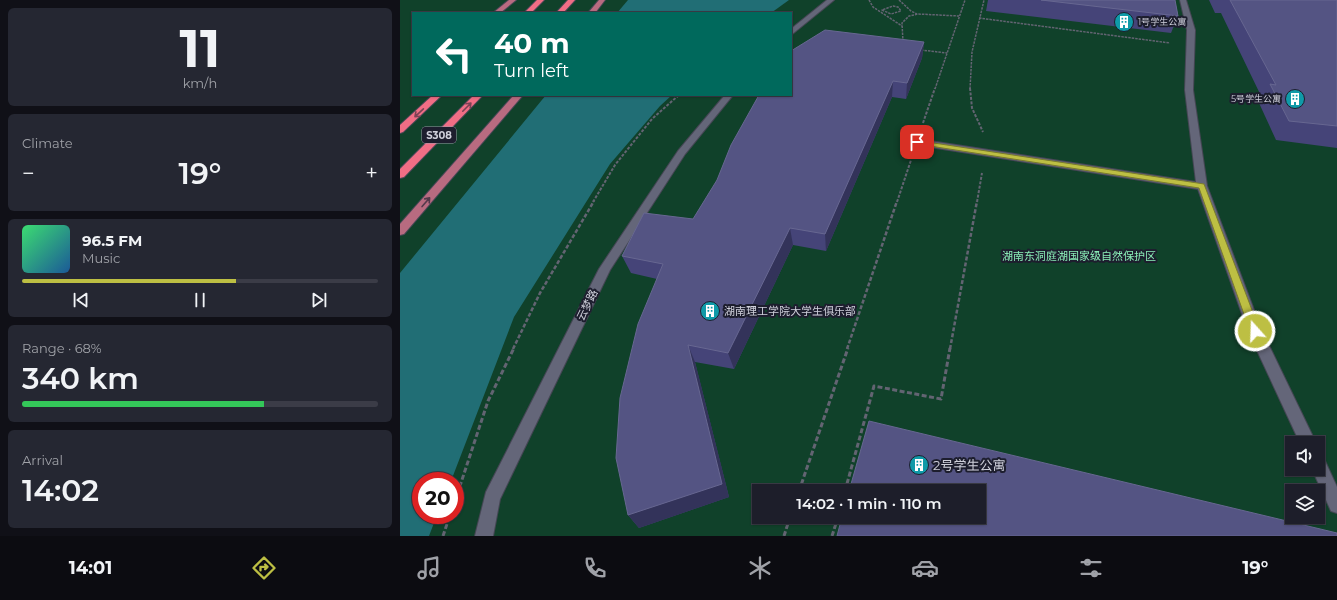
<!DOCTYPE html>
<html lang="en">
<head>
<meta charset="utf-8">
<style>
  :root { --surface:#1d1e2a; --page:#252732; --text:#f1f3f6; --muted:#a0a2a8; --line:#3b3c47; --accent:#bdbf43 }
  body { margin:0; font-family:Montserrat,"Noto Sans SC",sans-serif; background:var(--page); color:var(--text); height:100vh; display:flex; flex-direction:column; font-size:15px; white-space:nowrap }
  * { box-sizing:border-box; margin:0 }
  p { font-size:13px; color:var(--muted) }
  .icon { flex:none; width:22px; height:22px; fill:none; stroke:currentColor; stroke-width:2; stroke-linecap:round; stroke-linejoin:round }
  .map { position:relative; flex:1; overflow:hidden }
  .side { display:flex; flex-direction:column; gap:8px; padding:8px; background:#101017; width:400px }
  .side>* { flex:none }
  .guide { position:absolute; left:12px; top:12px; width:380px; height:84px; border-radius:0px; box-shadow:0 1px 3px #0004,0 0 0 1px var(--line); background:#00695c; color:#fff; overflow:hidden }
  .fabs { position:absolute; left:885px; top:436px; display:grid; gap:8px }
  .fabs a { display:grid; place-items:center; width:40px; height:40px; border-radius:0px; background:var(--surface); box-shadow:0 1px 3px #0004,0 0 0 1px var(--line); font-size:20px }
  .speed { position:absolute; left:12px; top:472px; display:flex; gap:8px; font-size:20px; font-weight:700; text-align:center }
  .speed>* { display:grid; place-content:center; width:52px; height:52px; border-radius:50%; background:var(--surface); box-shadow:0 1px 3px #0004,0 0 0 1px var(--line); line-height:1 }
  .speed .limit { border:6px solid #d22; background:#fff; color:#111 }
  .pin { position:absolute; display:grid; place-items:center; width:34px; height:34px; color:#fff; margin:-17px; border-radius:8px; box-shadow:0 2px 6px #0006 }
  .me { position:absolute; width:44px; margin:-22px; rotate:340deg; stroke-linejoin:round; filter:drop-shadow(0 0 3px #0008) }
  .turn { display:flex; align-items:center; gap:14px; height:84px; padding:0 16px; font-size:18px }
  .turn .icon { width:52px; height:52px; stroke-width:2.5 }
  .turn b { display:block; font-size:28px; line-height:34px }
  .big { font-size:30px; font-weight:600; line-height:1.1 }
  .side .widget { flex:1; display:flex; flex-direction:column; justify-content:center; gap:6px; min-width:0; padding:0 14px; border-radius:6px; background:var(--page) }
  .side .dial { align-items:center; gap:0 }
  .dial b { font-size:52px; line-height:1 }
  .song { display:flex; align-items:center; gap:12px }
  .cover { width:48px; height:48px; border-radius:6px; background:linear-gradient(135deg,hsl(140 70% 55%),hsl(210 70% 35%)) }
  .played { height:4px; border-radius:2px; background:linear-gradient(90deg,var(--accent) 60%,var(--line) 60%) }
  .keys { display:flex; justify-content:space-around; direction:ltr }
  .heat { display:flex; justify-content:space-between; align-items:center; font-size:22px; direction:ltr }
  .charge { height:6px; border-radius:3px; background:linear-gradient(90deg,#34c759 68%,var(--line) 0) }
  .trip { position:absolute; left:352px; top:484px; width:234px; height:40px; border-radius:0px; background:var(--surface); box-shadow:0 1px 3px #0004,0 0 0 1px var(--line); font-weight:600; line-height:40px; text-align:center }
  .menu { display:flex; height:64px; justify-content:space-around; align-items:center; background:#0c0c11; color:var(--muted) }
  .menu .icon { width:28px; height:28px }
  .menu .on { color:var(--accent) }
  .menu b { font-size:18px; color:var(--text) }
  main { display:flex; flex:1; min-height:0 }
  .map>svg:first-child { display:block }
  .green { fill:#10412a; fill-rule:evenodd }
  .water { fill:#216e75 }
  .lines { fill:none; stroke-linecap:round; stroke-linejoin:round }
  .minor-casing { stroke:#454654; stroke-width:2 }
  .major-casing { stroke:#454654; stroke-width:2 }
  .highway-casing { stroke:#454654; stroke-width:2 }
  .path-far3 { stroke:#636472; stroke-width:1.5; stroke-dasharray:2.5 1; stroke-linecap:butt }
  .path-far2 { stroke:#636472; stroke-width:2; stroke-dasharray:3 1.5; stroke-linecap:butt }
  .path-far1 { stroke:#636472; stroke-width:2.5; stroke-dasharray:4 2; stroke-linecap:butt }
  .path { stroke:#636472; stroke-width:3; stroke-dasharray:5 2.5; stroke-linecap:butt }
  .minor { fill:#646679; fill-rule:evenodd }
  .major { fill:#b86b80; fill-rule:evenodd }
  .highway { fill:#f06e85; fill-rule:evenodd }
  .wall { fill:#454478 }
  .shaded-wall { fill:#33335a }
  .building { fill:#545483; stroke:#676791 }
  .oneway { stroke:#7c4255 }
  .oneway2 { stroke:#53394b }
  .route { fill:#bdbf43; stroke:#7b7c2c }
  .labels { text-anchor:middle; stroke-width:4; stroke-linejoin:round; paint-order:stroke }
  .far-poi-label { font-size:9px; fill:#cfd0db; stroke:#1d1e2e; text-anchor:start }
  .shield { fill:#1d1e2e; stroke:#9a9ba7; stroke-width:1 }
  .shield-label { font-size:10px; font-weight:bold; fill:#cfd0db }
  .park-label { font-size:11px; fill:#8aedb7; stroke:#1d1e2e }
  .street-label { font-size:11px; fill:#cfd0db; stroke:#1d1e2e }
  .poi-label { font-size:11px; fill:#cfd0db; stroke:#1d1e2e; text-anchor:start }
  .near-poi-label { font-size:13px; fill:#cfd0db; stroke:#1d1e2e; text-anchor:start }
</style>
</head>
<body>
<main>
<section class="side">
<div class="widget dial"><b>11</b><p>km/h</p></div>
<div class="widget"><p>Climate</p>
<div class="heat"><a>−</a><b class="big">19°</b><a>+</a></div>
</div>
<div class="widget">
<div class="song"><i class="cover"></i><div><b>96.5 FM</b><p>Music</p></div></div>
<div class="played"></div>
<div class="keys"><svg class="icon" aria-label="previous" viewBox="0 0 24 24"><path d="M18 5L8 12l10 7zM5 5v14"/></svg><svg class="icon" aria-label="pause" viewBox="0 0 24 24"><path d="M8 5v14M16 5v14"/></svg><svg class="icon" aria-label="next" viewBox="0 0 24 24"><path d="M6 5l10 7-10 7zM19 5v14"/></svg></div>
</div>
<div class="widget"><p>Range · 68%</p><b class="big">340 km</b><div class="charge"></div></div>
<div class="widget"><p>Arrival</p><b class="big">14:02</b></div>
</section>
<div class="map">
<svg width="937" height="536" viewBox="0 0 937 536">
  <rect width="100%" height="100%" fill="#272838"/>
  <path class="green" d="M0,0H937V536H0ZM13,13H391V95H13ZM892,443H918V469H892ZM21,481H55V515H21ZM359,491H579V517H359ZM892,491H918V517H892Z"/>
  <g class="water">
    <path d="M228,0H389L371,13H217Z"/>
    <path d="M146,95H272L260,106L210,164L114,317L51,481H21V515H37L29,536H0V273Z"/>
  </g>
  <g class="lines">
    <defs>
      <g id="minor">
        <path d="M427,0H434L391,35V29Z"/>
        <path d="M780,0H786L795,30L793,90L807,186L862,331L916,443H900L848,331L798,189L517,145L512,142L517,139L796,182L785,90L787,30Z"/>
        <path d="M325,95H333L285,154L210,270L100,499L93,536H75L86,492L199,269L278,151Z"/>
        <path d="M918,457L924,459L937,487V513L931,511L912,469H918Z"/>
      </g>
      <g id="major">
        <path d="M109,0H116L100,13H93Z"/>
        <path d="M199,0H205L195,13H188Z"/>
        <path d="M114,95H123L4,234L0,235V224Z"/>
      </g>
      <g id="highway">
        <path d="M137,0H144L131,13H124Z"/>
        <path d="M168,0H175L163,13H156Z"/>
        <path d="M33,95H42L3,132L0,133V125Z"/>
        <path d="M74,95H83L4,177L0,178V169Z"/>
      </g>
    </defs>
    <use href="#minor" class="minor-casing"/>
    <use href="#major" class="major-casing"/>
    <use href="#highway" class="highway-casing"/>
    <g class="path-far3">
      <path d="M469,0L473,7L502,26"/>
      <path d="M499,0L511,11L517,14"/>
      <path d="M493,6L498,7L501,11L491,14L482,10Z"/>
      <path d="M579,18L770,43"/>
      <path d="M503,42L502,23L509,16L518,14L559,16"/>
      <path d="M521,50L547,53"/>
      <path d="M535,89L565,0"/>
      <path d="M570,89L572,52L584,0"/>
    </g>
    <g class="path-far2">
      <path d="M570,88L572,108L583,132"/>
      <path d="M523,123L535,88"/>
      <path d="M193,202L215,165L252,119L279,95"/>
      <path d="M497,202L511,160"/>
      <path d="M577,202L582,173"/>
    </g>
    <g class="path-far1">
      <path d="M113,349L140,293L194,201"/>
      <path d="M447,349L497,201"/>
      <path d="M550,349L577,201"/>
    </g>
    <g class="path">
      <path d="M399,491L448,348"/>
      <path d="M445,491L474,386L541,399L550,348"/>
      <path d="M55,501L88,401L114,348"/>
      <path d="M43,536L50,515"/>
      <path d="M384,536L390,517"/>
      <path d="M432,536L438,517"/>
    </g>
    <use href="#minor" class="minor"/>
    <use href="#major" class="major"/>
    <use href="#highway" class="highway"/>
  </g>
  <g class="wall">
    <path d="M588,0H775L778,16L771,33L586,11Z"/>
    <path d="M809,0H937V148L876,140L859,103L862,98L821,13H815Z"/>
    <path d="M524,42L522,58L506,99L492,97L426,251L393,245L334,369L295,362L329,497L239,528L228,515L257,279L231,273L222,256L293,219Z"/>
  </g>
  <g class="shaded-wall">
    <path d="M524,42L522,58L506,99L507,83Z"/>
    <path d="M493,81L492,97L426,251L425,234Z"/>
    <path d="M390,228L393,245L334,369L328,353Z"/>
    <path d="M288,345L295,362L329,497L239,528L228,515Z"/>
  </g>
  <g class="building">
    <path d="M641,0H775L778,16Z"/>
    <path d="M830,0H937V126L889,121L870,84L876,85Z"/>
    <path d="M425,30L524,42L507,83L493,81L425,234L390,228L328,353L288,345L322,484L228,515L216,458L220,398L238,324L263,264L222,256L244,213L293,219L317,180L331,145L359,95H391V51Z"/>
    <path d="M469,421L937,533V536H437L442,517H579V491H449Z"/>
  </g>
  <defs><path id="oneway-shaft" d="M-6 0H5M1.5-3L5.5 0L1.5 3" fill="none" stroke-width="1.6" stroke-linecap="round" stroke-linejoin="round"/></defs>
  <g class="oneway">
    <use href="#oneway-shaft" transform="translate(67 107) rotate(-45)"/>
    <use href="#oneway-shaft" transform="translate(19 113) rotate(137)"/>
  </g>
  <use class="oneway2" href="#oneway-shaft" transform="translate(26 202) rotate(-49)"/>
  <path class="route" d="M514,140L804,184L860,331L859,334L855,335L852,334L850,331L799,188L517,144L513,142Z"/>
  <defs>
    <symbol id="building-disc" viewBox="-11 -11 22 22"><circle r="9.5" fill="#0f9aa8" stroke="#1d1e2e"/><path d="M-4-6H4V6H1V3H-1V6H-4ZM-2.5-4.3h1.7v1.8h-1.7ZM.8-4.3h1.7v1.8H.8ZM-2.5-1h1.7V.8h-1.7ZM.8-1h1.7V.8H.8Z" fill="#fff"/></symbol>
  </defs>
  <g fill-rule="evenodd">
    <use href="#building-disc" x="713" y="11" width="22" height="22"/>
    <use href="#building-disc" x="884" y="88" width="22" height="22"/>
    <use href="#building-disc" x="299" y="300" width="22" height="22"/>
    <use href="#building-disc" x="508" y="454" width="22" height="22"/>
  </g>
  <g class="labels">
    <g class="far-poi-label">
      <text x="738" y="25">1号学生公寓</text>
      <text x="881" y="102" text-anchor="end">5号学生公寓</text>
    </g>
    <rect class="shield" x="22" y="127" width="34" height="16" rx="3"/>
    <g class="shield-label">
      <text x="39" y="139">S308</text>
    </g>
    <g class="park-label">
      <text x="679" y="260">湖南东洞庭湖国家级自然保护区</text>
    </g>
    <g class="street-label">
      <text transform="translate(187 305) rotate(-64)" y="4">云梦路</text>
    </g>
    <g class="poi-label">
      <text x="324" y="315">湖南理工学院大学生俱乐部</text>
    </g>
    <g class="near-poi-label">
      <text x="533" y="470">2号学生公寓</text>
    </g>
  </g>
</svg>
<div class="fabs">
<a><svg class="icon" aria-label="sound" viewBox="0 0 24 24"><path d="M4 9h4l5-4v14l-5-4H4zM17 9q2 3 0 6"/></svg></a>
<a><svg class="icon" aria-label="layers" viewBox="0 0 24 24"><path d="M12 4l9 5-9 5-9-5zM3 14l9 5 9-5"/></svg></a>
</div>
<div class="speed"><div class="limit">20</div></div>
<div class="pin" style="left:517px;top:142px;background:#d93025"><svg class="icon" aria-label="arrive" viewBox="0 0 24 24"><path d="M6 21V4h12l-3 4 3 4H6"/></svg></div>
<svg class="me" style="left:855px;top:331px" viewBox="-20 -20 40 40"><circle r="17" fill="#bdbf43" stroke="#fff" stroke-width="3"/><path d="M0-11L8 9 0 5-8 9z" fill="#fff"/></svg>
<div class="trip">14:02 · 1 min · 110 m</div>
<div class="guide">
<div class="turn"><svg class="icon" aria-label="left" viewBox="0 0 24 24"><path d="M17 20v-9H6M10 6l-5 5 5 5"/></svg><div><b>40 m</b>Turn left</div></div>
</div>
</div>
</main>
<nav class="menu">
<b>14:01</b>
<svg class="icon on" aria-label="directions" viewBox="0 0 24 24"><path d="M12 3l9 9-9 9-9-9zM9 14v-3h6M13 9l2 2-2 2"/></svg>
<svg class="icon" aria-label="music" viewBox="0 0 24 24"><path d="M9 18V5l10-2v13"/><circle cx="6" cy="18" r="3"/><circle cx="16" cy="16" r="3"/></svg>
<svg class="icon" aria-label="phone" viewBox="0 0 24 24"><path d="M5 4h4l2 5-3 2q2 4 5 5l2-3 5 2v4C11 20 4 13 5 4z"/></svg>
<svg class="icon" aria-label="climate" viewBox="0 0 24 24"><path d="M12 3v18M4 7l16 10M4 17L20 7"/></svg>
<svg class="icon" aria-label="car" viewBox="0 0 24 24"><path d="M5 17H2v-5l4-1 3-4h7l3 4 3 1v5h-3M9 17h6M6 11h13"/><circle cx="7" cy="17" r="2"/><circle cx="17" cy="17" r="2"/></svg>
<svg class="icon" aria-label="filters" viewBox="0 0 24 24"><path d="M4 7h16M4 17h16"/><circle cx="9" cy="7" r="2"/><circle cx="15" cy="17" r="2"/></svg>
<b>19°</b>
</nav>
</body>
</html>
